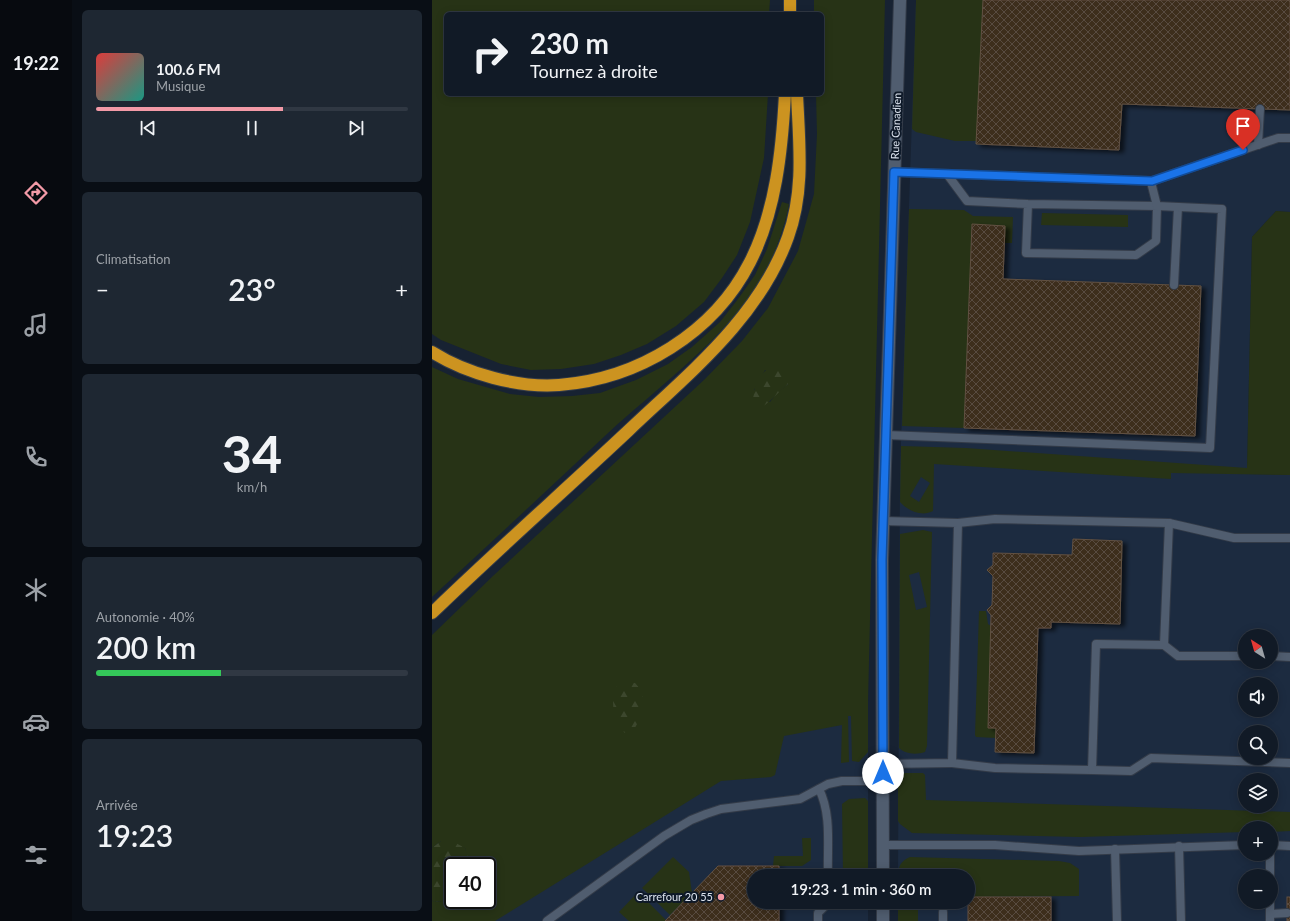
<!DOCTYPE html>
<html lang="fr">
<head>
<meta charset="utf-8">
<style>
  :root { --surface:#111a26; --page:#1e2732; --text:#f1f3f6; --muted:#9ca1a7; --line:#303843; --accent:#f39aa7 }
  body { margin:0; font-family:Lato,sans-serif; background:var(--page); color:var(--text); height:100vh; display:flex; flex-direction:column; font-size:15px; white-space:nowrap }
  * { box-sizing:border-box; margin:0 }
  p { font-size:13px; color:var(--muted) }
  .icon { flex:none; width:22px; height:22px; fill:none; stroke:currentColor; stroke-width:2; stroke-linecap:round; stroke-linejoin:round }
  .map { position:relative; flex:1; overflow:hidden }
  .drawer { display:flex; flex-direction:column; gap:10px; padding:10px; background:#090e15; width:360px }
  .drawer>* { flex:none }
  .hud { position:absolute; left:12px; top:12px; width:380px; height:84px; border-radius:6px; box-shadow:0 2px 10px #0003,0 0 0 1px var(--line); background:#111a26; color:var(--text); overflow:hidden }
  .needle { width:26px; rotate:323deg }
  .controls { position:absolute; left:806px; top:629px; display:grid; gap:8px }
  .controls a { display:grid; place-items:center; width:40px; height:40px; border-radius:50%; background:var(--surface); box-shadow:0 2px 10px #0003,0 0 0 1px var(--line); font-size:20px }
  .speed { position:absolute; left:12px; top:857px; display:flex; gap:8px; font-size:20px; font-weight:700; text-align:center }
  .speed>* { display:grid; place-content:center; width:52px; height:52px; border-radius:50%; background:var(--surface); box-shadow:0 2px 10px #0003,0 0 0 1px var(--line); line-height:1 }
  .speed .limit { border:2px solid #111; border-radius:6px; background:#fff; color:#111 }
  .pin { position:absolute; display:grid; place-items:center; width:34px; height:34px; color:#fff; margin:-41px -17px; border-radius:50% 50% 50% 0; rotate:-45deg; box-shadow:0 0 4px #0007 }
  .pin .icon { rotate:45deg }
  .me { position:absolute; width:44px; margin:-22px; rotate:0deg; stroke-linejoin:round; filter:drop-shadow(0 0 3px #0008) }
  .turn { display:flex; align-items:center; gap:14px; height:84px; padding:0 20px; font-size:18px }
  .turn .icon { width:52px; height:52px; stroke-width:2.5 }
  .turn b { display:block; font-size:28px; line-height:34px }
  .big { font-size:30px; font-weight:600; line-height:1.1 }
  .drawer .widget { flex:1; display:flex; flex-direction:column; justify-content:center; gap:6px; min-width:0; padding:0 14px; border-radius:6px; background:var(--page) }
  .drawer .dial { align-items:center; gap:0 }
  .dial b { font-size:52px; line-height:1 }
  .song { display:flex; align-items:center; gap:12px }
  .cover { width:48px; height:48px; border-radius:6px; background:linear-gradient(135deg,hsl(0 70% 55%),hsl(170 70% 35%)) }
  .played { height:4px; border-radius:2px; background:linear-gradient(90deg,var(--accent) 60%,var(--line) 60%) }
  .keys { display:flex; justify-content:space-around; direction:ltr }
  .heat { display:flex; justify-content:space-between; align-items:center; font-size:22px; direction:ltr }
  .charge { height:6px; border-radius:3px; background:linear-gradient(90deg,#34c759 40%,var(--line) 0) }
  .trip { position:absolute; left:315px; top:869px; width:228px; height:40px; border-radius:20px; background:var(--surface); box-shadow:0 2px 10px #0003,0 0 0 1px var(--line); font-weight:600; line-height:40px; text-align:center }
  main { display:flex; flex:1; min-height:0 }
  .dock { display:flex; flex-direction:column; width:72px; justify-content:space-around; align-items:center; background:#070a0f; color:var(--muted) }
  .dock .icon { width:28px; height:28px }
  .dock .selected { color:var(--accent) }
  .dock b { font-size:18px; color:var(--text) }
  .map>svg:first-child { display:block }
  .built { fill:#1c2b40; fill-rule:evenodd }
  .grass { fill:#273316; fill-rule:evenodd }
  .forest { fill:url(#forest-firs) }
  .building { fill:url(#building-cross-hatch); stroke:#625141; filter:url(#shadow) }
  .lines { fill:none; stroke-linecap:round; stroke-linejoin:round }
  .lane-casing { stroke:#333b48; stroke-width:10 }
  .secondary-casing { stroke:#333b48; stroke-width:14 }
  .highway-casing { stroke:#333b48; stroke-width:14 }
  .lane { stroke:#505d6f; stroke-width:8 }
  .secondary { stroke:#505d6f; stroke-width:12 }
  .highway { stroke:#cc9320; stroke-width:12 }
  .route-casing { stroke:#114b97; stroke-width:10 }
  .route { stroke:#1a73e8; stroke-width:7 }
  .poi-dot { fill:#f39aa7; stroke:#0e1928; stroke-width:1.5 }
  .labels { text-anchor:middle; stroke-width:4; stroke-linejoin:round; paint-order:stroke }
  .street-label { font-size:11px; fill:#dce3ee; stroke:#0e1928 }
  .poi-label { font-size:11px; fill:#dce3ee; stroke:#0e1928; text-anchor:end }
</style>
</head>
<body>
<main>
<nav class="dock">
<b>19:22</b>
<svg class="icon selected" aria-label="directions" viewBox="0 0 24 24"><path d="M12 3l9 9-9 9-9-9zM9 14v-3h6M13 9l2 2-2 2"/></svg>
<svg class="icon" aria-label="music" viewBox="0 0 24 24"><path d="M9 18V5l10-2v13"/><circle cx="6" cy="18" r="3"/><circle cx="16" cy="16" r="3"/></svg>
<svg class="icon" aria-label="phone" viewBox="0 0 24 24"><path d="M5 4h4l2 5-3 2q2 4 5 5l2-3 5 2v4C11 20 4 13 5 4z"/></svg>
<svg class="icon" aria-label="climate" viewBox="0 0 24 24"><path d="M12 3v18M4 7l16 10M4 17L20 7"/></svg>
<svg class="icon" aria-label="car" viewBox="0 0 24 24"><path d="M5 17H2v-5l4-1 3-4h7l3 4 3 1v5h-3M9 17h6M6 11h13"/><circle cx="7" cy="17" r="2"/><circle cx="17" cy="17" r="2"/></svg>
<svg class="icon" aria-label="filters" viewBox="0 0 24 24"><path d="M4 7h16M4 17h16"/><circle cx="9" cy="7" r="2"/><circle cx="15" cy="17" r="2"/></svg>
</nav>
<section class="drawer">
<div class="widget">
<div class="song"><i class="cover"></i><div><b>100.6 FM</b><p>Musique</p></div></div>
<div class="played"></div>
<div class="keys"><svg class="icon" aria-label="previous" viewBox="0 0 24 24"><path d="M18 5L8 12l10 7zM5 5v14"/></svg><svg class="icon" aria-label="pause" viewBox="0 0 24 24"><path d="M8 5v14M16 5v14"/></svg><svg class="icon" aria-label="next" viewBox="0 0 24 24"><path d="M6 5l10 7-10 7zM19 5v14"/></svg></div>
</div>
<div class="widget"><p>Climatisation</p>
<div class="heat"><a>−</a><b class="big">23°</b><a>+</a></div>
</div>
<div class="widget dial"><b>34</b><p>km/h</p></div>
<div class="widget"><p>Autonomie · 40%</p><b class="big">200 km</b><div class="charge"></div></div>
<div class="widget"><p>Arrivée</p><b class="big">19:23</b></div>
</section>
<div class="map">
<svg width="858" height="921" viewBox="0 0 858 921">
  <defs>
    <pattern id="forest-firs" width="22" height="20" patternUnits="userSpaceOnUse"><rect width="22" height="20" fill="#273316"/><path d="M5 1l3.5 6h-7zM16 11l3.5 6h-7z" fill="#3c472d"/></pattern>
    <pattern id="building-cross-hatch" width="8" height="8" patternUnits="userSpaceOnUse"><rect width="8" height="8" fill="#3c2d1e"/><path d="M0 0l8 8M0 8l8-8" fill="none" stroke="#584b3f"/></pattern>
    <filter id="shadow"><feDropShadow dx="4.5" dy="2.5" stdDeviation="2" flood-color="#0009"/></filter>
  </defs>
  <rect width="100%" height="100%" fill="#172232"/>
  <g class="built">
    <path d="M484,0H858V212L844,211L820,237L815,474L858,475V921H466V902H536V876H466L468,472ZM813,636H839V662H813ZM813,684H839V710H813ZM813,732H839V758H813ZM813,780H839V806H813ZM813,828H839V854H813ZM813,876H839V902H813Z"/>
    <path d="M399,702H436V876H322V902H436V921H48Z"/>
  </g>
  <g class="grass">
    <path d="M0,0H338L337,14H14V94H336L332,158L318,222L305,255L290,278L272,302L244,326L215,344L189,355L162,364L129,369L99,370L69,364L9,340L0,334Z"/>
    <path d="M382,0H453L436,702V752L427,762L420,761L419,716H416L417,762L409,763L410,725L352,736L343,775L339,777L289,781L63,921H0V900L2,902L18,900L21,896V900H55V866H37L33,848L9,841L0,848V635L62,575L273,379L310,341L336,308L366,251L382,194L385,134L384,94H390V14H382ZM333,370L356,384L345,393L338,402L322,390Z"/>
    <path d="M484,0H551L545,141H523L484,132L480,129Z"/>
    <path d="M350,202L357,204C352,232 336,273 319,296C279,349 224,389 175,434C117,489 58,543 0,597V367L26,379L78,394L107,397L140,396L168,393L204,380L236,364L260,347L288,322L306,299L323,275L335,249Z"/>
    <path d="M477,209L532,210L541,216L581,217L580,243H573V226L540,225L532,428L470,426Z"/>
    <path d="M844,211L858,212V475L739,473V479L502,464L501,511C490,517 476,511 468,502L469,446L534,448L815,468L820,237ZM489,477L498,483L487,502L478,496Z"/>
    <path d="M610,213L696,215V227L609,225Z"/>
    <path d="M491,530L500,532L495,746L493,752C484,755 473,754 467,748L468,534ZM487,572L495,607L484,610L477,575Z"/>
    <path d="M547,611H554L556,624L559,626L556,728H564V738L544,737L543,735Z"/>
    <path d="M473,773H491L493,775L494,800L858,812V831L839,832V828H813V832L648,837L480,833L468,824L466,821V775Z"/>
    <path d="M433,798L436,801V873L433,876H411L410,804L417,799Z"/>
    <path d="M370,838H379V860L370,866H341L342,856H371Z"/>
    <path d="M241,857L257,872L260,893L238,915L210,888Z"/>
    <path d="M478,857L627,861L638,863L647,869V896L536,897V876H466C466,866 469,861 478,857Z"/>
    <path d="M206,892L234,920L233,921H197L187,912Z"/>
    <rect x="466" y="902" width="20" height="19"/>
  </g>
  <g class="forest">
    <path d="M343,365L356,368V384C346,392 339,402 328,408L321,402C322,384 326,373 343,365Z"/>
    <path d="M190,681L203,683L211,692V714L201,731L193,733C180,723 181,705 181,690Z"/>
    <path d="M9,841H20L33,848L38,864L37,866H21V896L18,900L2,902L0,900V848Z"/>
  </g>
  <g class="building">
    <path d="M551,0H858V110L690,104L687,150L544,144Z"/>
    <path d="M540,224L573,226L571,279L769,286L763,436L532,428Z"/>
    <path d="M641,539L690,541L688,624L619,622V628H606L602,753L563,752L564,728H556L559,615L555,610L560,605L561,576L555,570L561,565V553L640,555Z"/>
    <path d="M286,866H347V876H322V902H347V921H233Z"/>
    <rect x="536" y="897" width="83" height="24"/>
    <rect x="855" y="897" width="3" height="24"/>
  </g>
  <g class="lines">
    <defs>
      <g id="lane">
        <path d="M826,145L828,109"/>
        <path d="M462,172L720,181L846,138H858"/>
        <path d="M515,174L535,201L596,204L725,206L724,241L704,255L594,253L596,204"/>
        <path d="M742,285L746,207"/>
        <path d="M454,435L778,448L790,209L725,206L720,186V181"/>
        <path d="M526,523L563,519L737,523L802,538H858"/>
        <path d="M732,645L746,656H813"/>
        <path d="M839,656L858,657"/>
        <path d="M520,763L563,768L660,770L664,644L732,645L737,523"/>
        <path d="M451,764L520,763L526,523L451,521"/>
        <path d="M660,770L699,771L719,758L858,763"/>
        <path d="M387,789C400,815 395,847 396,876"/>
        <path d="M451,845H563L647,851L813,845"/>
        <path d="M839,845L858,846"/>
        <path d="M747,846L749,921"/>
        <path d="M683,849L685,921"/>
        <path d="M838,876V854"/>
        <path d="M396,902H424"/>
        <path d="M511,912V921"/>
        <path d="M838,914L855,913"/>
        <path d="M115,921L232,836L259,820L274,814L289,809L368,799L396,784L410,781H451"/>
        <path d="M386,921V913L396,903"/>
        <path d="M838,921V902"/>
      </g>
      <g id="secondary">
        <path d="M451,876L450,560L468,0"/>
        <path d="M451,902V921"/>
      </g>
      <g id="highway">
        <path d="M358,14V0"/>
        <path d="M0,352C35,374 86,388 127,385C206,379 282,333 318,262C344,211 350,150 353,94"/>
        <path d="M0,613C64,551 131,492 196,431C257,373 327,318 356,237C373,190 367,142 365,94"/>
      </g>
    </defs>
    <use href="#lane" class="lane-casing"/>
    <use href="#secondary" class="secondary-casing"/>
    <use href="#highway" class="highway-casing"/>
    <use href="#lane" class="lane"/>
    <use href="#secondary" class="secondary"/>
    <use href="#highway" class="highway"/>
  </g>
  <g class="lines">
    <defs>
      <path id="route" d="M451,773L450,560L462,172L720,181L811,150"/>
    </defs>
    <use href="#route" class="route-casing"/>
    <use href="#route" class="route"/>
  </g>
  <circle class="poi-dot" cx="289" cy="897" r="4"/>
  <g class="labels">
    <g class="street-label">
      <text transform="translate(464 126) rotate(-88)" y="4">Rue Canadien</text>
    </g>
    <g class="poi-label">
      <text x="281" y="901">Carrefour 20 55</text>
    </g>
  </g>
</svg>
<div class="controls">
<a><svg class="needle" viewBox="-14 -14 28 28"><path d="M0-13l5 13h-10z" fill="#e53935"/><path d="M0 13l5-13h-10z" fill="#9ca1a7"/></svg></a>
<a><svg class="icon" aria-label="sound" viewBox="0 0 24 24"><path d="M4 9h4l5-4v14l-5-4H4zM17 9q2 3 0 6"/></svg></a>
<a><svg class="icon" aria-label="search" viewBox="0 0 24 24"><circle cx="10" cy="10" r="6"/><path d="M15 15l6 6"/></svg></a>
<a><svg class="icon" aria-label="layers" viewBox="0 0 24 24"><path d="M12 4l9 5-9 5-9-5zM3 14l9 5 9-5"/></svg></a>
<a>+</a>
<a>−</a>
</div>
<div class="speed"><div class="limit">40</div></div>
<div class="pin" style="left:811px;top:150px;background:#d93025"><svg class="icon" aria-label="arrive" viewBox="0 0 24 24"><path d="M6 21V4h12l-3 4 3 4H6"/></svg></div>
<svg class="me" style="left:451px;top:773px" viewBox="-20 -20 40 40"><circle r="19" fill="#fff"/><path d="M0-13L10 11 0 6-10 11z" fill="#1a73e8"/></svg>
<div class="trip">19:23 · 1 min · 360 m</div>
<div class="hud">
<div class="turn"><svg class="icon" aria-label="right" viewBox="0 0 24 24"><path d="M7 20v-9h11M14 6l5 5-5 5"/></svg><div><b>230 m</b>Tournez à droite</div></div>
</div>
</div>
</main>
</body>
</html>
